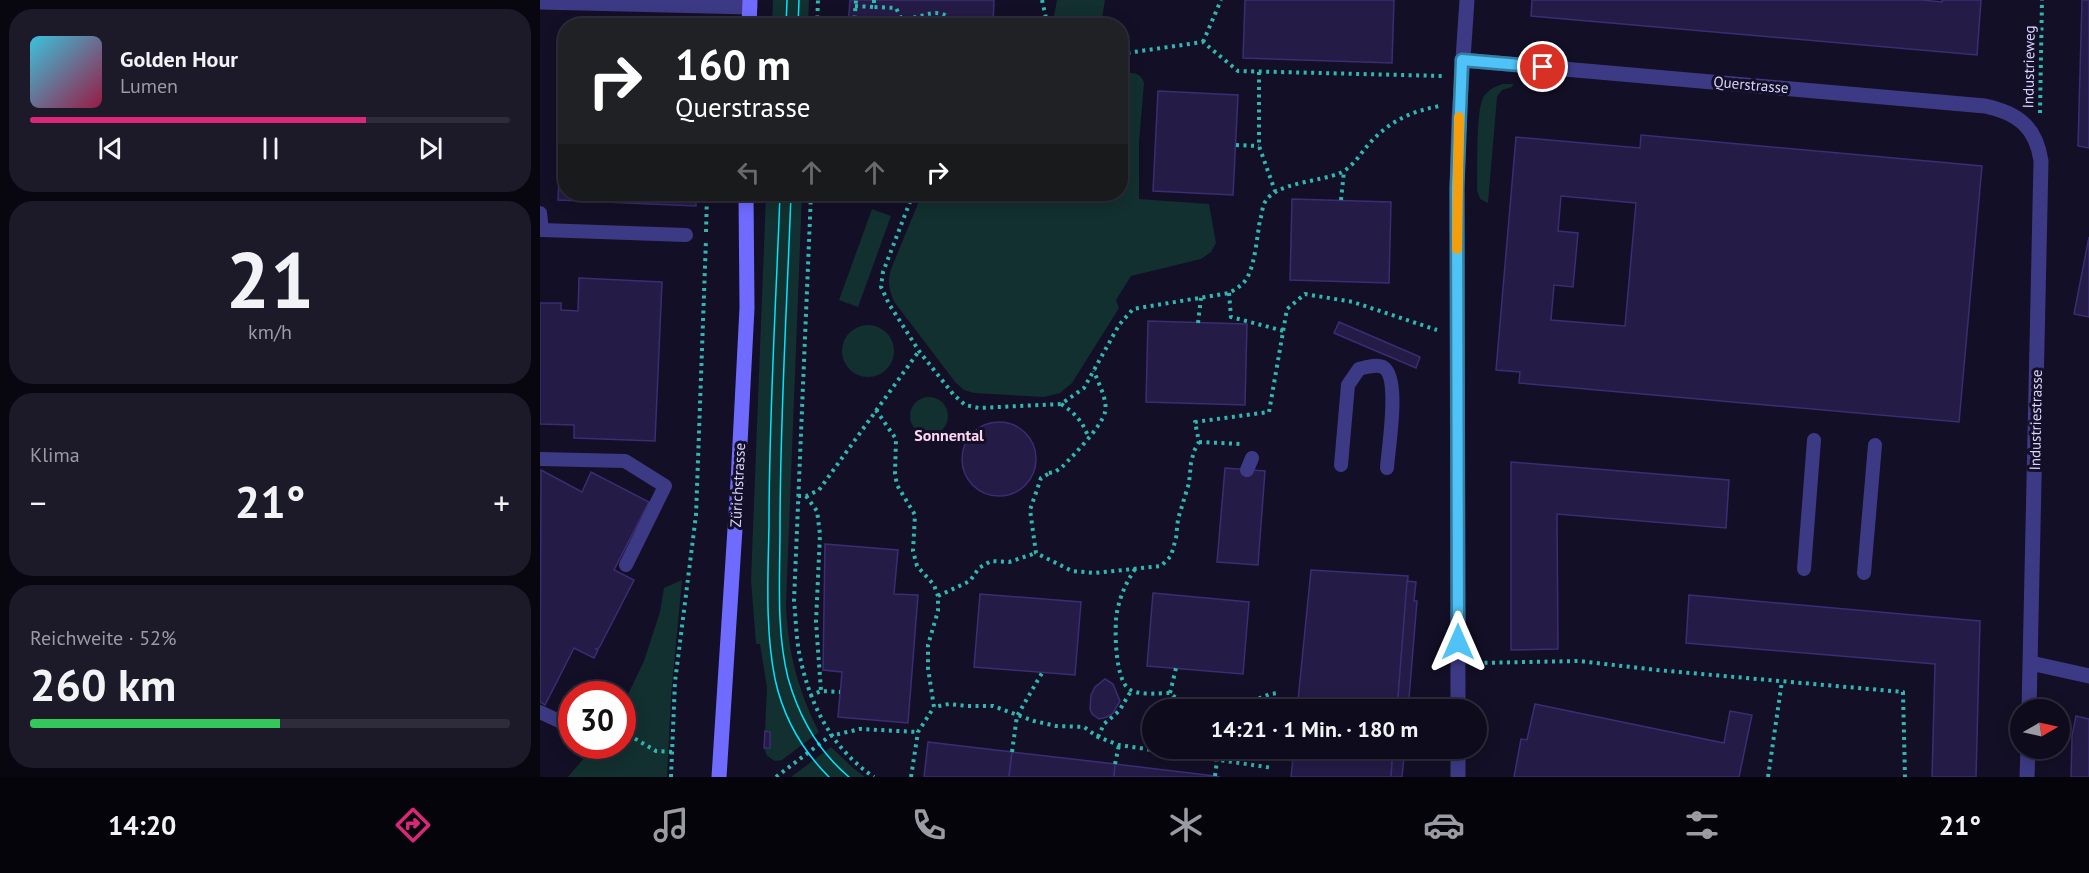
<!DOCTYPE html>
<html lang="de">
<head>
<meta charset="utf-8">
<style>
  :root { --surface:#0e0b1c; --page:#1c1929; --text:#f1f3f6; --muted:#9b9ba3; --line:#2e2b3b; --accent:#db2777 }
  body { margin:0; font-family:"PT Sans",sans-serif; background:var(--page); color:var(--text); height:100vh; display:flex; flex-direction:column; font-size:22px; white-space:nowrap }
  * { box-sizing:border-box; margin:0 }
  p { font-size:20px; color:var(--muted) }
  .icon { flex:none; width:33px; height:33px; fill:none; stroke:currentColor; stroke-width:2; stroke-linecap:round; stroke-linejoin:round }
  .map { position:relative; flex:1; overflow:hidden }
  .details { display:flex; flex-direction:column; gap:9px; padding:9px; background:#08060f; width:540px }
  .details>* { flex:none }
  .top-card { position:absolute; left:18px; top:18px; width:570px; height:183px; border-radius:24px; box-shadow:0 3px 15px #0003,0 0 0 2px var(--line); background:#202124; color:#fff; overflow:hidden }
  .needle { width:39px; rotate:81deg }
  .fabs { position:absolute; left:1470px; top:699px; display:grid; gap:12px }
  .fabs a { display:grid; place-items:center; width:60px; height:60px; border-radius:50%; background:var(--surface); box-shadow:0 3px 15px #0003,0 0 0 2px var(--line); font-size:30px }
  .speed { position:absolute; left:18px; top:681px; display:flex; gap:12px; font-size:30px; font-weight:700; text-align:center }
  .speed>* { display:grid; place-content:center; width:78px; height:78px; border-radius:50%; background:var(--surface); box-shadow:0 3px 15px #0003,0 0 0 2px var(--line); line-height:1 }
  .speed .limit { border:9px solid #d22; background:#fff; color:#111 }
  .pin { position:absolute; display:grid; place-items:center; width:51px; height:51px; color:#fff; margin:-26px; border:3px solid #fff; border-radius:50%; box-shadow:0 2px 6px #0007 }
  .me { position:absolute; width:66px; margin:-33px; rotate:0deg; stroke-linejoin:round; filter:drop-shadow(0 0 4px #0008) }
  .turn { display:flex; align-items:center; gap:21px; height:126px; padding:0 18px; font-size:27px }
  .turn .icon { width:78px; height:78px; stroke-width:2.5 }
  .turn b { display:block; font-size:42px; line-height:51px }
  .lanes { display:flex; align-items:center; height:57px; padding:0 18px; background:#0003; justify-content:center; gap:30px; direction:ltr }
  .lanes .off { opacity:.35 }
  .big { font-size:45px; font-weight:700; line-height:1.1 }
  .details .card { flex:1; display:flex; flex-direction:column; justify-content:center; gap:9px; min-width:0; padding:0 21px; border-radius:24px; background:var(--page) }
  .details .dial { align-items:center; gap:0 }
  .dial b { font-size:78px; line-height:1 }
  .song { display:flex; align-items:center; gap:18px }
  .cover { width:72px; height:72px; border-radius:9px; background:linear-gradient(135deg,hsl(190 70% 55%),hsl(340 70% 35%)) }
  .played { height:6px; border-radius:3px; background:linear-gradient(90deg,var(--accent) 70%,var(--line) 70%) }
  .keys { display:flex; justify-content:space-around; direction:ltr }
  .heat { display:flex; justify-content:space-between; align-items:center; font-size:33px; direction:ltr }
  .charge { height:9px; border-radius:4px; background:linear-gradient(90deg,#34c759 52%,var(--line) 0) }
  .trip { position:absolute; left:602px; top:699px; width:345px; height:60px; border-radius:30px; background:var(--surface); box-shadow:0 3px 15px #0003,0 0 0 2px var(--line); font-weight:700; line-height:60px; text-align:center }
  .tab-bar { display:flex; height:96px; justify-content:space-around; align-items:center; background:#06040b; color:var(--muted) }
  .tab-bar .icon { width:42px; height:42px }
  .tab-bar .current { color:var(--accent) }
  .tab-bar b { font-size:27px; color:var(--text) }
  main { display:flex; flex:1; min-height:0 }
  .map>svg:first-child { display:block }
  .green { fill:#12302f }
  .building { fill:#241b47; stroke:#3b2d73; stroke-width:1.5; fill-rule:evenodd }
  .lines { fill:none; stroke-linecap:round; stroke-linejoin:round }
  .path { stroke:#2fb8b0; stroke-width:4; stroke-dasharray:3 4.5; stroke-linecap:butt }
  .service { stroke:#3d3a85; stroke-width:14 }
  .minor { stroke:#3d3a85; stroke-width:15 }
  .secondary { stroke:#6f6bff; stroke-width:15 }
  .tram { stroke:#00e5ff; stroke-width:1.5 }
  .route-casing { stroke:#337fa1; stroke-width:15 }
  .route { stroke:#4fc3f7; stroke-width:10 }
  .slow { stroke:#f59e0b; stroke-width:10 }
  .labels { text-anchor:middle; stroke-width:6; stroke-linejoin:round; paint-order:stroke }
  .street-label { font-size:15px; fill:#d9d4ff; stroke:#130f26 }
  .neighbourhood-label { font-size:16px; font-weight:bold; fill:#ffd6f0; stroke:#130f26 }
</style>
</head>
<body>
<main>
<section class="details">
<div class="card">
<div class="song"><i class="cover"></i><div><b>Golden Hour</b><p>Lumen</p></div></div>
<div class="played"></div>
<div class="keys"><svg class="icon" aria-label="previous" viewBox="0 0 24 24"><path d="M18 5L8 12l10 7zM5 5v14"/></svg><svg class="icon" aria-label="pause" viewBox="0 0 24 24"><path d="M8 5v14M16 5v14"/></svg><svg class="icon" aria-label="next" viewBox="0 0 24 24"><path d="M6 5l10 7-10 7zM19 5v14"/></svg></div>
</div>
<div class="card dial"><b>21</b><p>km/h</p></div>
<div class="card"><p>Klima</p>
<div class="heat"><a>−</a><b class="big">21°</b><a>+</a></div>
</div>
<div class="card"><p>Reichweite · 52%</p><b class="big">260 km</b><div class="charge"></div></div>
</section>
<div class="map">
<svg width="1549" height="777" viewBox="0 0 1549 777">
  <rect width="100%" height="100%" fill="#130f26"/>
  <g class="green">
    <path d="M233,0H269L268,25H232Z"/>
    <path d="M517,0H565L561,25H540L513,21Z"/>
    <path d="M581,73C591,73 601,71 604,83L599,142V199L669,204L676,243L671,252L661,259L591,276L576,300L579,308L532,383L520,393L504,397L434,393L424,390L416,383L355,303C349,291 347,282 351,269L382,194H580Z"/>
    <path d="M963,84H973L972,87L962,90L957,97L948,203L940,199L937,190C938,171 935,110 944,96C948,90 956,86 963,84Z"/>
    <path d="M226,194H262L246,605C248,653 258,690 279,732L242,760L235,761L227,756L224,748L230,747V732L225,731L227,688L220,644H216L211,580Z"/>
    <path d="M332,209L351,216L318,307L299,300Z"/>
    <circle cx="328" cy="351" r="26"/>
    <circle cx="389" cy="416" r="19"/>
    <path d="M142,580L131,696L127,777H28L54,746H82L83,705L104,661L120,612L124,588Z"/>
    <path d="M291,747L313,768L325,777H251Z"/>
  </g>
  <g class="building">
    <path d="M310,0H454L453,26H308Z"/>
    <path d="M705,0H854L852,63L703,58Z"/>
    <path d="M992,0H1382L1402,2V0H1441L1437,55L991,16Z"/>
    <path d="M1542,0H1549V148L1538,146Z"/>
    <path d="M24,67H26V194H156V206L18,200Z"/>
    <path d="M618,91L698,95L693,195L613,191Z"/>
    <path d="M1101,135L1442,166L1419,422L979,383L980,372L956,370L976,137L1100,148ZM1021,196L1096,203L1085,326L1011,320L1014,285L1033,287L1038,233L1018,231Z"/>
    <path d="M752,199L851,202L849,283L750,280Z"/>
    <path d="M1549,237V317L1534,314Z"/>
    <path d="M39,278L122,282L115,441L34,438V425L0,424V303H21V310L38,311Z"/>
    <path d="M608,321L707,324L705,405L606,402Z"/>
    <path d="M799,322L880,357L876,368L794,333Z"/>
    <circle cx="459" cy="459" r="37"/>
    <path d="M971,462L1189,480L1186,528L1017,514L1018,649L971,650Z"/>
    <path d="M685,468L725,471L718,565L677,562Z"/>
    <path d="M1,470L42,492L51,472L109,502L74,570L94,580L59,648L56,649L58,650L54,658L34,648L5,705L0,702Z"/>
    <path d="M285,544L358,550L354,594L378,595L368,723L298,717L302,672L283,670Z"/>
    <path d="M771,570L868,576L857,710H757Z"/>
    <path d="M867,581L876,582L874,601H877L868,710H857Z"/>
    <path d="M613,593L709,602L703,674L607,666Z"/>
    <path d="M440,594L541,602L535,675L434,667Z"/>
    <path d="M1149,595L1440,621L1436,777H1392L1395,664L1146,643Z"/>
    <path d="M565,679L573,684L580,701L573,713L567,717L559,719L552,714L550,709L551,695L555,687Z"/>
    <path d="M995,704L1184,743L1190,711L1212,715L1199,777H974L981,739L987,740Z"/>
    <path d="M1536,716L1549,719V777H1531L1532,736Z"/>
    <path d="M225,731L230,732V748H224Z"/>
    <path d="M388,742L472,752L469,777H384Z"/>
    <path d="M754,748H853L851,777H751Z"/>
    <path d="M853,748H865L862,777H851Z"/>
    <path d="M472,752L575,764L574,777H469Z"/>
    <path d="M575,764L675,776L680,777H574Z"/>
  </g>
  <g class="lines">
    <g class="path">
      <path d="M334,0V7L356,8L361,18C383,21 398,1 416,25"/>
      <path d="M502,0L506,18"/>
      <path d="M315,6L334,7"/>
      <path d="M277,26L278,0"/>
      <path d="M314,26L316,0"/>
      <path d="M500,26L506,18H514"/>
      <path d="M663,42L681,0"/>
      <path d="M580,54L663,42L698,71L903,76"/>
      <path d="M719,72V146L735,191"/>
      <path d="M1500,113L1502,0"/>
      <path d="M696,145L719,146"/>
      <path d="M271,194L254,601C256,619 256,639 260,657C270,705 292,749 334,777"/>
      <path d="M373,194L343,272L341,287L349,304L379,351L413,394L425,405L439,408L521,404L544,388L579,325L593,309L689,293C696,289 703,285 707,278C715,264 717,237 720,220C722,215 722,207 725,202C736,182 780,182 800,173C813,167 820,154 829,144C849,121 872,111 900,106"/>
      <path d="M801,200L804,171"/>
      <path d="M166,232L167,194"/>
      <path d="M689,293L691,317L744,331"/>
      <path d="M658,323L661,298"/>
      <path d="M521,404C535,413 542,421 548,436"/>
      <path d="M336,410L356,439L355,474L357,485L375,515L373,551L377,566L394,585L398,596V611L388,645V668L394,707L409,704L427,706H453L494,721L516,726L544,727L558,737L579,745L733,768"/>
      <path d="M659,442L701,444"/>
      <path d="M509,473L515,472L522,467C533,456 562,426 565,412C568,400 558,383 554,371"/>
      <path d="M508,474L501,478L490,510L496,553L532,571L555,573L621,566L631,556L636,538L638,519L649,483L651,463L654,451L659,442L655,422L729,412L747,309L765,294L813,302L897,330"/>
      <path d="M258,496H266L279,490L379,351"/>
      <path d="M266,496L277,511L280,534L276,622L281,691"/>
      <path d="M595,569C586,583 580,596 577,612C574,627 575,680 589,689C599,696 618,693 630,693L650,710"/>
      <path d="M398,596L430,581L439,568L451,561L469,562L496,553"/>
      <path d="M937,663L1039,661L1117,670L1363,692L1365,777"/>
      <path d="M630,693L636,668"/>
      <path d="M270,696L281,691L300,692"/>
      <path d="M691,710L730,694L739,693"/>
      <path d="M82,731L116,751L132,752"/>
      <path d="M558,737L564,724L579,711L591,691"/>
      <path d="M472,752L477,716L502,673"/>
      <path d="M575,764L579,745"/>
      <path d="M675,776L677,761"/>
      <path d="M131,777L135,682L156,515L166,239"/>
      <path d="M236,777L290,736L320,729L378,732"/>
      <path d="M371,777L378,732L394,707"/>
      <path d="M1228,777L1242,681"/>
    </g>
    <g class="service">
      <path d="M0,213L2,230L146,235"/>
      <path d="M0,459L85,461L125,486L86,565"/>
      <path d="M801,465L808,385L819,369C826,367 836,364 843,367C861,377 848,449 847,468"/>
      <path d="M707,470L712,458"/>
      <path d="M1264,569L1274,440"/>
      <path d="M1324,573L1335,445"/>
      <path d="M0,712L32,727"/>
    </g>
    <g class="minor">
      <path d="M0,2L210,7"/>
      <path d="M922,60L1445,106C1478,113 1496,127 1501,161L1489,710"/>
      <path d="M1491,663L1549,676"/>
      <path d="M918,710L917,188L919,118L927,0"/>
      <path d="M918,748V777"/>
      <path d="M1487,777L1488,748"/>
    </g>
    <g class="secondary">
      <path d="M209,26L210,0"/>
      <path d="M179,777L198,482L207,308L206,194"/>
    </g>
    <g class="tram">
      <path d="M246,26L247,0"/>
      <path d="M258,26L259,0"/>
      <path d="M240,194C236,304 229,414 229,525C228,576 225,629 235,679C243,716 262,750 289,777"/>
      <path d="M251,194C247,305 240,417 240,529C240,578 236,630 248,678C259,717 278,751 309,777"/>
    </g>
  </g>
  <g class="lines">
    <defs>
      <path id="route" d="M918,642L917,188L922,60L1003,67"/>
    </defs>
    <use href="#route" class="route-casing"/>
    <use href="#route" class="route"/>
    <path class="slow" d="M917,249L919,117"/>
  </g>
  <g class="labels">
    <g class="street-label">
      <text transform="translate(1489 67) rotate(-89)" y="5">Industrieweg</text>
      <text transform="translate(1211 85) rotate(5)" y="5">Querstrasse</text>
      <text transform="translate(1496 420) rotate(-89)" y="5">Industriestrasse</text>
      <text transform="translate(198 485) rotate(-87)" y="5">Zürichstrasse</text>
    </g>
    <g class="neighbourhood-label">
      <text x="409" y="441">Sonnental</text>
    </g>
  </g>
</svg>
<div class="fabs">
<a><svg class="needle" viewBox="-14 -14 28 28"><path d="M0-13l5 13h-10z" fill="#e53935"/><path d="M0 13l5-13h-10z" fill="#9b9ba3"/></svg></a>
</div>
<div class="speed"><div class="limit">30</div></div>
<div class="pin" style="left:1003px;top:67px;background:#d93025"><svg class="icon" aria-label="arrive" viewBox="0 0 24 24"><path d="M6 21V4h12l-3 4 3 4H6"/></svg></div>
<svg class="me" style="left:918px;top:642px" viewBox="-20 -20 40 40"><path d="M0-17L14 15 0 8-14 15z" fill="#4fc3f7" stroke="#fff" stroke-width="4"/></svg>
<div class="trip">14:21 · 1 Min. · 180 m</div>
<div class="top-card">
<div class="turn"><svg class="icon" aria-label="right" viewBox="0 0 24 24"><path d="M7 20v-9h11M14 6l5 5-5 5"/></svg><div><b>160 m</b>Querstrasse</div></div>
<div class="lanes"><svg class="icon off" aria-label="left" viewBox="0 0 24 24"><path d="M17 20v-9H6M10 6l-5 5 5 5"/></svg><svg class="icon off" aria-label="ahead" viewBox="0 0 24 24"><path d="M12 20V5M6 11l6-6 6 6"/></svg><svg class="icon off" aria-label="ahead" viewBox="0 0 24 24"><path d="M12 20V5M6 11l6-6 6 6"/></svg><svg class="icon" aria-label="right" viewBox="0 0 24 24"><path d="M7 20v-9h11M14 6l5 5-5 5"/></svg></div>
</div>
</div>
</main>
<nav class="tab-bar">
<b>14:20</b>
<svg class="icon current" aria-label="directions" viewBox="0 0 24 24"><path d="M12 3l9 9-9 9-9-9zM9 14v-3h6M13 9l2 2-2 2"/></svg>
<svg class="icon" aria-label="music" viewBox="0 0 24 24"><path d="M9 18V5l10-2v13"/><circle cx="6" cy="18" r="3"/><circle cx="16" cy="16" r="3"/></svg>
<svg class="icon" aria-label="phone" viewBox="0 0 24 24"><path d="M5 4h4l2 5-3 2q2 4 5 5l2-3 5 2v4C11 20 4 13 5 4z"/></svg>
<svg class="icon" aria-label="climate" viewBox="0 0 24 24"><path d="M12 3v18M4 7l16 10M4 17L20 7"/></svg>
<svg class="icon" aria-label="car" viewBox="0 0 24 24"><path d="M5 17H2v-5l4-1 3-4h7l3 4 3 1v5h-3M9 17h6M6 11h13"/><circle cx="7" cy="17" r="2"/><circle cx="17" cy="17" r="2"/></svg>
<svg class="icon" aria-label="filters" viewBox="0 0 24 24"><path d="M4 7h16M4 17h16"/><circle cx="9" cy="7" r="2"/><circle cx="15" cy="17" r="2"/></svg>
<b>21°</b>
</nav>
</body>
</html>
